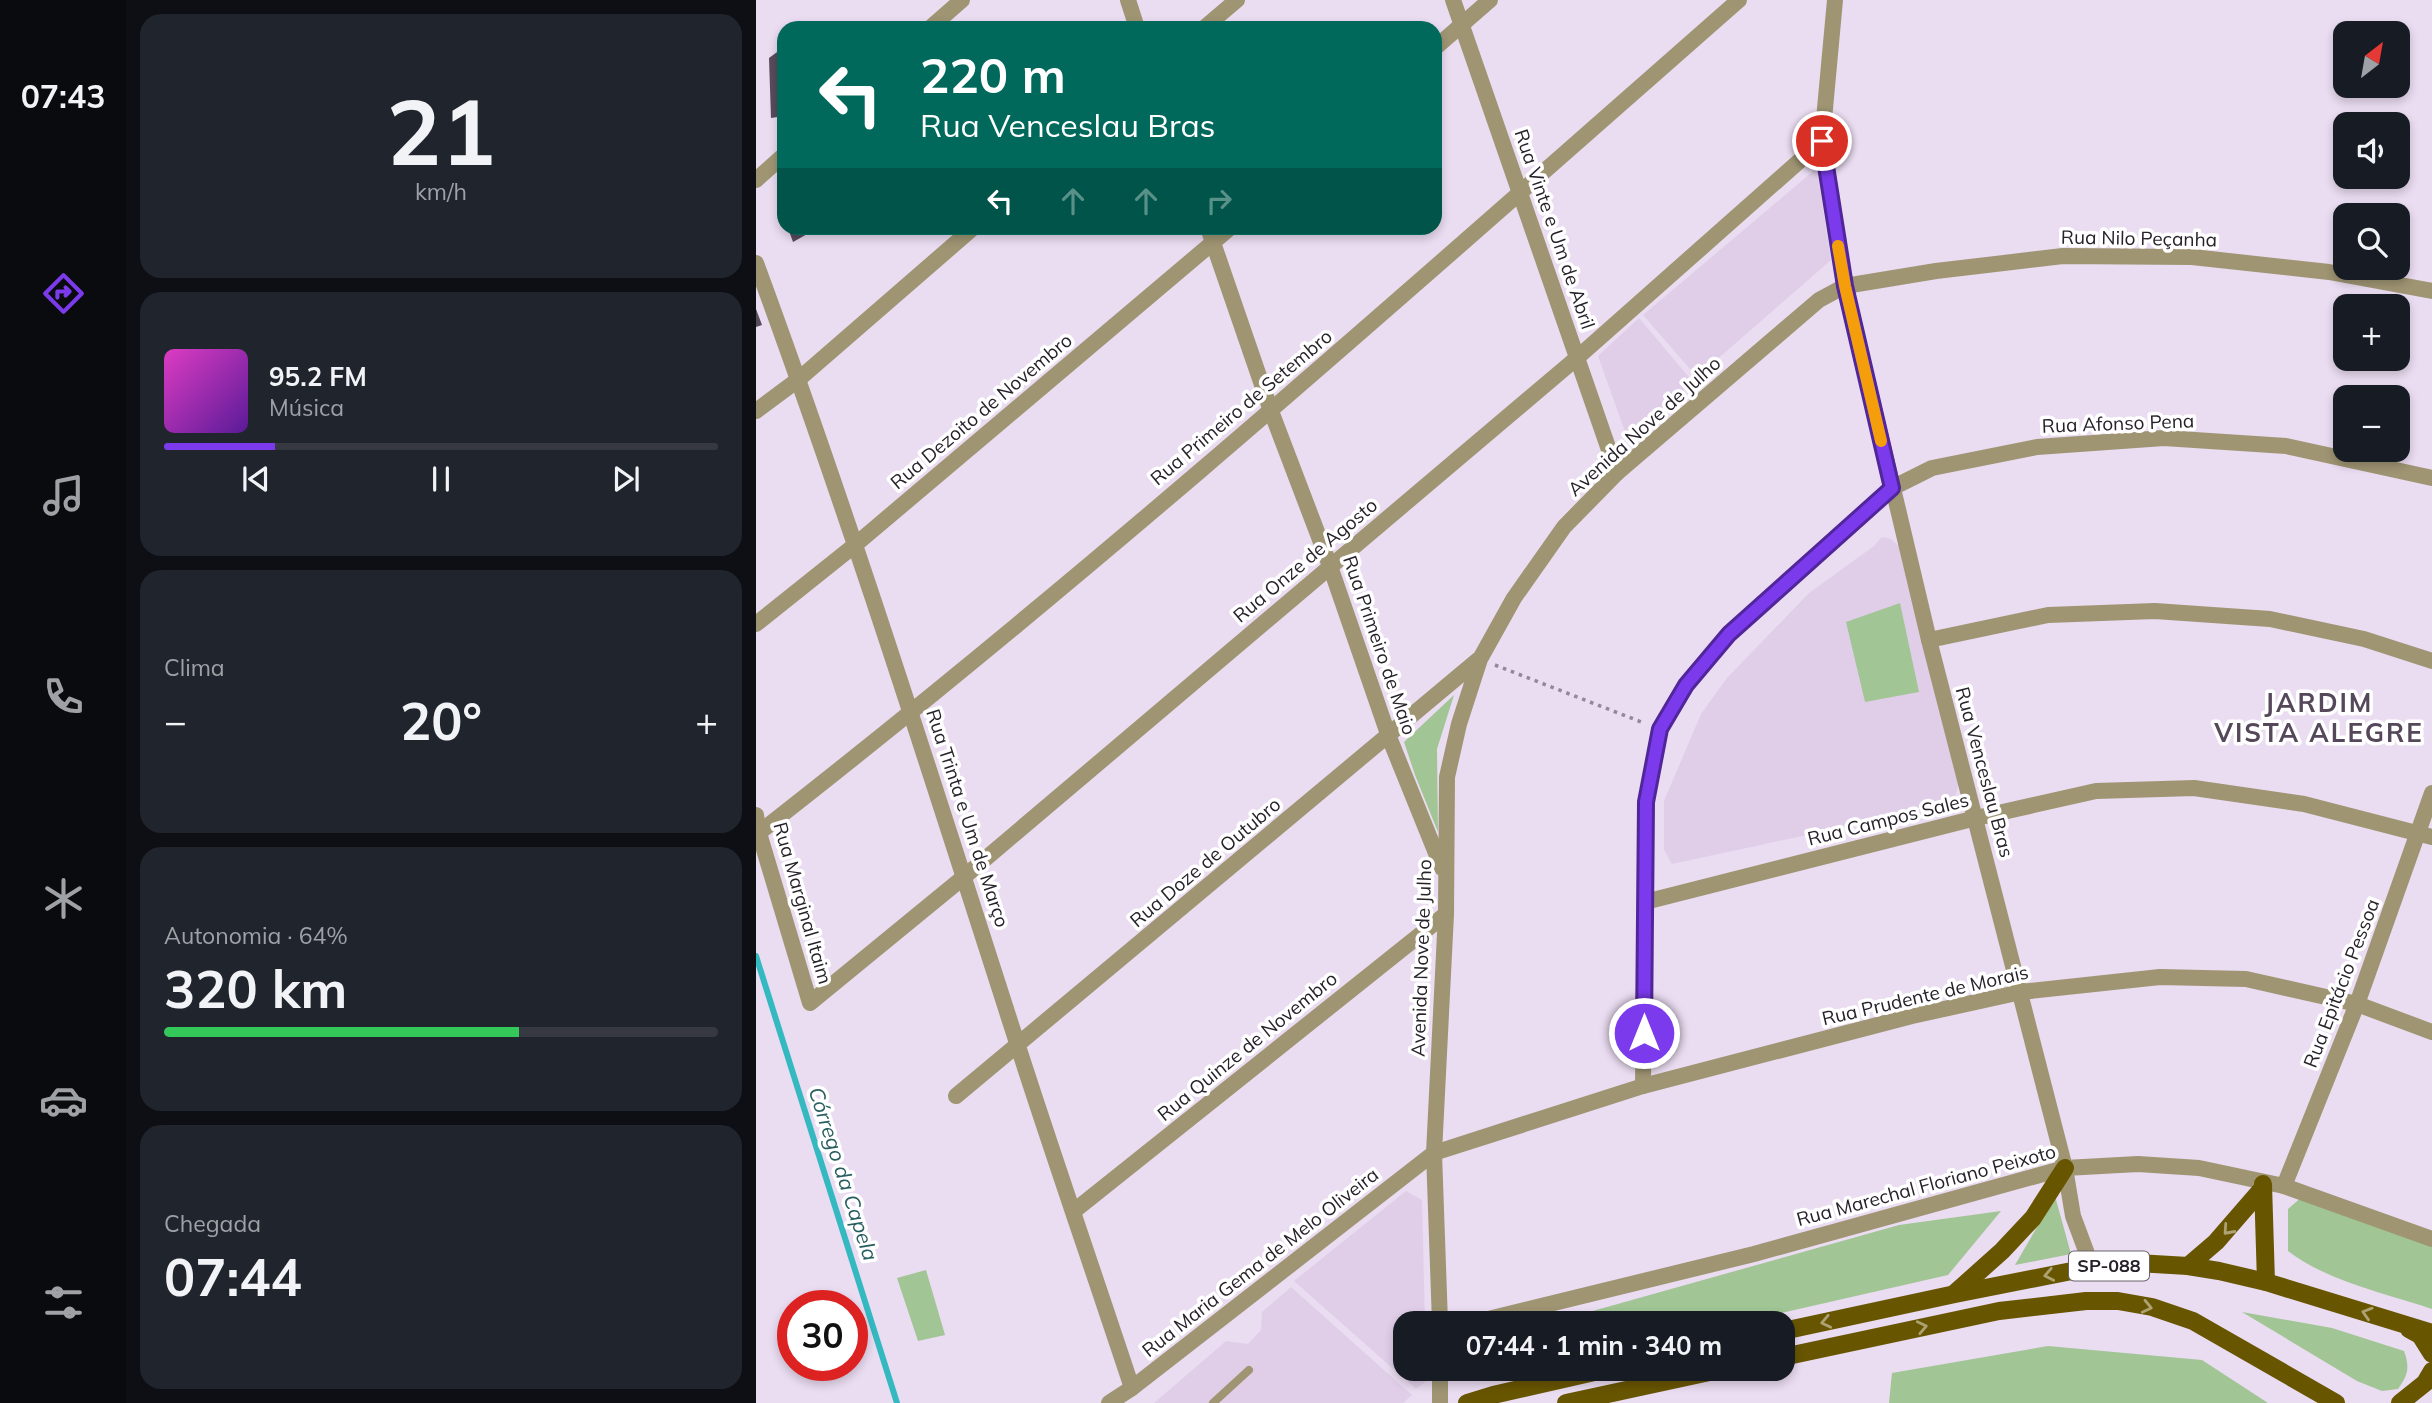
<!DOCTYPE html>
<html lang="pt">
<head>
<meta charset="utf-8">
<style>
  :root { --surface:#171b24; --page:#20242c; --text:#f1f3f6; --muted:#9ea1a6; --line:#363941; --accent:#7c3aed }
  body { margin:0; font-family:Mulish,sans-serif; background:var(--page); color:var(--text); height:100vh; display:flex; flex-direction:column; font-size:26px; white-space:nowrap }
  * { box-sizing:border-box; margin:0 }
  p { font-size:23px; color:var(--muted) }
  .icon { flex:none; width:38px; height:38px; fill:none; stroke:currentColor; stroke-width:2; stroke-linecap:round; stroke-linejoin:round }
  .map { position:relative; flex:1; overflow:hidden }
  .panel { display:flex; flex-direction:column; gap:14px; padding:14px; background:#0d0f14; width:630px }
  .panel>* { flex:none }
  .hud { position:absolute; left:21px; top:21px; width:665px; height:214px; border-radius:21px; box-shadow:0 4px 10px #0003; background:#00695c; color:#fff; overflow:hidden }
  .needle { width:46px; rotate:31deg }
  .controls { position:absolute; left:1577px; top:21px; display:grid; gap:14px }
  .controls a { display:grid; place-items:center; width:77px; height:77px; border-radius:14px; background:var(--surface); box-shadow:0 4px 10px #0003; font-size:35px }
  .speed { position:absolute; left:21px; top:1290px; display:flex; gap:14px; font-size:35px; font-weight:700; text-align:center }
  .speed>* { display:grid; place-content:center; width:91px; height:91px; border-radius:50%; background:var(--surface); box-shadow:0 4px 10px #0003; line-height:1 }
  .speed .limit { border:10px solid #d22; background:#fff; color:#111 }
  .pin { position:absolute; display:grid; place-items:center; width:60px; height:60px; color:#fff; margin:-30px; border:4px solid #fff; border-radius:50%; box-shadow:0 2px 7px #0007 }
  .me { position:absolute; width:77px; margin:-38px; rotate:0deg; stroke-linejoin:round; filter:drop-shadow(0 0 5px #0008) }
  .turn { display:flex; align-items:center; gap:24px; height:147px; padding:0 28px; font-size:32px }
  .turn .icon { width:91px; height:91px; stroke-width:2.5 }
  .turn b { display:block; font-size:49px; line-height:60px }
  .lanes { display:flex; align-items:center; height:66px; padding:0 28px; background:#0003; justify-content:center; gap:35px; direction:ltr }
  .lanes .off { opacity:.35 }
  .big { font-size:52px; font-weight:700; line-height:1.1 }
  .panel .tile { flex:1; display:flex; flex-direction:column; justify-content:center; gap:10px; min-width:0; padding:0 24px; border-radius:21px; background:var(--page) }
  .panel .dial { align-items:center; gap:0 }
  .dial b { font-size:91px; line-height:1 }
  .song { display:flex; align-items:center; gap:21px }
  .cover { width:84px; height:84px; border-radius:10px; background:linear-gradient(135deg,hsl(310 70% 55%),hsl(270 70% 35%)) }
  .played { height:7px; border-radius:4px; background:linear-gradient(90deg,var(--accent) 20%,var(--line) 20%) }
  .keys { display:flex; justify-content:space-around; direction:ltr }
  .heat { display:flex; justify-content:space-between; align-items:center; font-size:38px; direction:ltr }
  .charge { height:10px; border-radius:5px; background:linear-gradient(90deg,#34c759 64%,var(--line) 0) }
  .trip { position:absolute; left:637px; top:1311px; width:402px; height:70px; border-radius:21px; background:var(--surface); box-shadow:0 4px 10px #0003; font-weight:700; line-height:70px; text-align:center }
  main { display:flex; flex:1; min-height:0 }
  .dock { display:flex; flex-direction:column; width:126px; justify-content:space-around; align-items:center; background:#090b0e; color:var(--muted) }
  .dock .icon { width:49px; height:49px }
  .dock .on { color:var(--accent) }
  .dock b { font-size:32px; color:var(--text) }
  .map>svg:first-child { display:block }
  .built { fill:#e0cee9 }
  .green { fill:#a1c595 }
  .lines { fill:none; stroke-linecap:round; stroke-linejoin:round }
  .stream { stroke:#35b9c1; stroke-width:6 }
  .building { fill:#574b5c }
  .path { stroke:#928897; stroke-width:3.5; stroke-dasharray:3.5 5; stroke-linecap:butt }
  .lane { stroke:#9f9573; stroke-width:8 }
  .street { stroke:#9f9573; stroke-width:16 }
  .primary { stroke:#685500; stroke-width:18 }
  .oneway { stroke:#aca273 }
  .route-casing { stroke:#51269a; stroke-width:18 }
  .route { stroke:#7c3aed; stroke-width:12 }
  .slow { stroke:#f59e0b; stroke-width:12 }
  .labels { text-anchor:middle; stroke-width:7; stroke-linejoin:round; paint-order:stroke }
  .shield { fill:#fff; stroke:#68646a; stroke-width:2 }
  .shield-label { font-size:18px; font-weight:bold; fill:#27222a }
  .street-label { font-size:19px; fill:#27222a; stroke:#fff }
  .water-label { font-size:21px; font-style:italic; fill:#295e61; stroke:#fff }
  .district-label { font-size:26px; font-weight:bold; letter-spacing:2px; fill:#54485a; stroke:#fff }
</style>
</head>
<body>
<main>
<nav class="dock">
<b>07:43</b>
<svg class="icon on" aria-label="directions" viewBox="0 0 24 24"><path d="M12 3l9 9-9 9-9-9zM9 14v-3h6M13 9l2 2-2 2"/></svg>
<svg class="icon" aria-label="music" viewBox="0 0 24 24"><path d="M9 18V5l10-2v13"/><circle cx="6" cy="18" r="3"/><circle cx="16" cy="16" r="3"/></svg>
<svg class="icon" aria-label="phone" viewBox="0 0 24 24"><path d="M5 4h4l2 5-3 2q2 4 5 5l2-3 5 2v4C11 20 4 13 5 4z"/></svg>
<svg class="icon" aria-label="climate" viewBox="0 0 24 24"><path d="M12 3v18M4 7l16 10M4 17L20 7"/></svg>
<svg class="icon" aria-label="car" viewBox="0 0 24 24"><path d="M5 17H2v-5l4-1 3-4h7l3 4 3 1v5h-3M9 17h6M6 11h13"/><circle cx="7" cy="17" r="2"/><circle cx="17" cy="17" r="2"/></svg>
<svg class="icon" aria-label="filters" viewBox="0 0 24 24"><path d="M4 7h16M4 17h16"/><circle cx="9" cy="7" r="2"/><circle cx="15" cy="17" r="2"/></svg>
</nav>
<section class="panel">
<div class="tile dial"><b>21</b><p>km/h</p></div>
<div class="tile">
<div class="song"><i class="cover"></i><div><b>95.2 FM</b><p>Música</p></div></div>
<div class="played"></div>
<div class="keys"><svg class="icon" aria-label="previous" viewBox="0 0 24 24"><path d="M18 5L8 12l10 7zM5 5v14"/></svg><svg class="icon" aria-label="pause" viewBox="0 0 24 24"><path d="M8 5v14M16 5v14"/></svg><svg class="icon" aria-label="next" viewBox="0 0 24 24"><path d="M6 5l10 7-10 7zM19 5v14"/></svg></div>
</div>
<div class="tile"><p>Clima</p>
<div class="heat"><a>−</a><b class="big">20°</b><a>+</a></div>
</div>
<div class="tile"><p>Autonomia · 64%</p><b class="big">320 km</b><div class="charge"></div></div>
<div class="tile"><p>Chegada</p><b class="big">07:44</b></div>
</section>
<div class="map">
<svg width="1676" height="1403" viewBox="0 0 1676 1403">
  <rect width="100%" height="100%" fill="#eadcf1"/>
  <g class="built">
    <path d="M1061,168L1075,260L941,377L887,315Z"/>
    <path d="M883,318L937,382L883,430L876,433L869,432L842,356Z"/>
    <path d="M1126,537L1135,539L1144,547L1203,784L1199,797L1186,806L916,864L908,850V801L945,714L971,678L1053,593L1118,546Z"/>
    <path d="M650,1191L666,1200L669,1323H649V1368L670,1369V1381L660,1389L538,1281Z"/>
    <path d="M535,1287L656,1395L647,1403H398L470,1341L492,1344L505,1330L506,1312Z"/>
  </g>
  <g class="green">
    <path d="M1144,603L1163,692L1109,702L1090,622Z"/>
    <path d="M698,695L681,749L682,832L659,775L648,742Z"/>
    <path d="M1299,1196L1315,1254L1259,1265Z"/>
    <path d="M1547,1196L1676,1241V1309C1629,1293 1573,1282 1532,1251V1209Z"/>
    <path d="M1245,1211L1192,1275L981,1323H794L1143,1225Z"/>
    <path d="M170,1270L189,1335L162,1341L141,1278Z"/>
    <path d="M1486,1312L1576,1328L1648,1351C1654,1368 1652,1375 1642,1389L1626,1391L1601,1381Z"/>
    <path d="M1292,1346L1446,1360L1512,1403H1133L1136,1373Z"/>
    <path d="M721,1368H780V1369L723,1381Z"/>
  </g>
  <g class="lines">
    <path class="stream" d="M0,956L141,1403"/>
  </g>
  <g class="building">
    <path d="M28,47V116L15,118L13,58Z"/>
    <path d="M28,191V214L22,197Z"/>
    <path d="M32,228H62L37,242Z"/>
    <path d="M0,309L6,325L0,327Z"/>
  </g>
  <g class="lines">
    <path class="path" d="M739,665L888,723"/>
    <path class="lane" d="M457,1403L493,1370"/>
    <g class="street">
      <path d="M372,0L381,28"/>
      <path d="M697,0L861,473"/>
      <path d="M1079,0L1066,141L1089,286L1173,640L1309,1168L1317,1216L1336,1267"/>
      <path d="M174,28L206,0"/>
      <path d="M448,28L481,0"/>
      <path d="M679,48L734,0"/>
      <path d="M0,180L28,155"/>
      <path d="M452,228L515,411L574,566L633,737L686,868"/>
      <path d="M0,263C95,521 177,782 261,1043C298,1158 338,1273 376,1388"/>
      <path d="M0,411L43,379L217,228"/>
      <path d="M0,624L99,545L474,228"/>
      <path d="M1173,640L1292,615L1399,611L1514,619L1608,639L1676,661"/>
      <path d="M0,815L3,833L54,1003L209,876L822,357L1066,141"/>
      <path d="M0,835C339,571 660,284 983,0"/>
      <path d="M889,902L1220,818L1340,791L1438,788L1548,804L1676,837"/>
      <path d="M887,1086L890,802L904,729L930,685L973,634L1136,488L1176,468L1281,447L1408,438L1530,446L1676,478"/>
      <path d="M200,1096L722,660"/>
      <path d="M1528,1186L1601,1004L1676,793"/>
      <path d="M318,1211L690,914"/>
      <path d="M684,1323L678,1153L690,914L691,777L703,724L724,659L758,598L808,527L861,473L1063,300L1089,286L1180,271L1307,256L1436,257L1573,272L1676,291"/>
      <path d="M716,1323L998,1254L1309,1168L1382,1164L1443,1168L1528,1186L1676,1239"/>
      <path d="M353,1403L376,1388L678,1153L887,1086L1156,1016L1265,992L1404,977L1490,979L1601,1004L1676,1032"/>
      <path d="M684,1403V1368"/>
    </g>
    <g class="primary">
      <path d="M1507,1184L1510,1282"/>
      <path d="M1432,1266L1460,1242L1506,1189"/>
      <path d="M1199,1293L1246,1251L1277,1218L1309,1168"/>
      <path d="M1653,1329L1664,1335L1676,1354"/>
      <path d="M1027,1331L1199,1294L1336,1267L1381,1263L1432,1266L1463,1271L1510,1282L1676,1333"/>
      <path d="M1027,1357L1243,1311L1330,1301H1362L1396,1307L1437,1321L1580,1403"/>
      <path d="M711,1403L737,1395L856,1368"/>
      <path d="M810,1403L972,1368"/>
      <path d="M1644,1403L1669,1383L1676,1371"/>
    </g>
  </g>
  <defs><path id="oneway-chevron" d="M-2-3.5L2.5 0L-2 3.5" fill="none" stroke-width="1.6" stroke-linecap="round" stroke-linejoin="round" transform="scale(1.75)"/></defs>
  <g class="oneway">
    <use href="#oneway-chevron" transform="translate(1472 1230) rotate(132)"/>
    <use href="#oneway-chevron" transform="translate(1293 1275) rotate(169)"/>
    <use href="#oneway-chevron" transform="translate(1391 1307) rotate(13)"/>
    <use href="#oneway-chevron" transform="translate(1611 1313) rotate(-163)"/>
    <use href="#oneway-chevron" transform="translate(1070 1322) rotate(168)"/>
    <use href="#oneway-chevron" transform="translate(1166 1327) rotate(-12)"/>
  </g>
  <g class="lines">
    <defs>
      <path id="route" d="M888,1033L890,802L904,729L930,685L973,634L1136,488L1089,286L1066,141"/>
    </defs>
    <use href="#route" class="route-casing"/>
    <use href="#route" class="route"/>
    <path class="slow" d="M1082,246L1089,286L1125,441"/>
  </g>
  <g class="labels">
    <rect class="shield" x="1313" y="1251.5" width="80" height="29" rx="5"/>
    <g class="shield-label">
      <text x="1353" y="1272">SP-088</text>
    </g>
    <g class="street-label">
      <text transform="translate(799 229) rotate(71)" y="7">Rua Vinte e Um de Abril</text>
      <text transform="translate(1383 238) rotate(1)" y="7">Rua Nilo Peçanha</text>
      <text transform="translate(485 407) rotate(-40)" y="7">Rua Primeiro de Setembro</text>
      <text transform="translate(225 411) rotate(-40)" y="7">Rua Dezoito de Novembro</text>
      <text transform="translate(1362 423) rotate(-2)" y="7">Rua Afonso Pena</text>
      <text transform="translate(888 426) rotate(-42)" y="7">Avenida Nove de Julho</text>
      <text transform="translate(549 560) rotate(-40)" y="7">Rua Onze de Agosto</text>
      <text transform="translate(624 645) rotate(71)" y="7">Rua Primeiro de Maio</text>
      <text transform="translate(1229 772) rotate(75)" y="7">Rua Venceslau Bras</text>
      <text transform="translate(212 818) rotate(72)" y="7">Rua Trinta e Um de Março</text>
      <text transform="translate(1132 819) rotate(-14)" y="7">Rua Campos Sales</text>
      <text transform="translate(449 862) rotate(-40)" y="7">Rua Doze de Outubro</text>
      <text transform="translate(47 903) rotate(74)" y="7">Rua Marginal Itaim</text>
      <text transform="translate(665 958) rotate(-88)" y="7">Avenida Nove de Julho</text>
      <text transform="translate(1585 983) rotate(-69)" y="7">Rua Epitácio Pessoa</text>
      <text transform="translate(1169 995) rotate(-13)" y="7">Rua Prudente de Morais</text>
      <text transform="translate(491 1046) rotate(-39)" y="7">Rua Quinze de Novembro</text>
      <text transform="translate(1170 1185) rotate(-15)" y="7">Rua Marechal Floriano Peixoto</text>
      <text transform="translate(504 1262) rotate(-38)" y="7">Rua Maria Gema de Melo Oliveira</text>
    </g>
    <g class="water-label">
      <text transform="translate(87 1174) rotate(72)" y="7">Córrego da Capela</text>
    </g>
    <g class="district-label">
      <text x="1563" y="712">JARDIM<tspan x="1563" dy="30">VISTA ALEGRE</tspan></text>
    </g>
  </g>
</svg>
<div class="controls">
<a><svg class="needle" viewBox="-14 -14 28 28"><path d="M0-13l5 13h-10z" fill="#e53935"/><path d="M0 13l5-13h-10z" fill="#9ea1a6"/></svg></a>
<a><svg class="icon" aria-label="sound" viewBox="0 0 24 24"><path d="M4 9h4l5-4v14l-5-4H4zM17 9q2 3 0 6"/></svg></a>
<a><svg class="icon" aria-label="search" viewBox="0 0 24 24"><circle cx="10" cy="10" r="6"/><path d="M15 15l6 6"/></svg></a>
<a>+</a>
<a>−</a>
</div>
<div class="speed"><div class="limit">30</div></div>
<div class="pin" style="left:1066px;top:141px;background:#d93025"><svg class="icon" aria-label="arrive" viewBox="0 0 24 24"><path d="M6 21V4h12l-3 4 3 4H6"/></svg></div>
<svg class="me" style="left:888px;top:1033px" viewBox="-20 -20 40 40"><circle r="17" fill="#7c3aed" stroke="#fff" stroke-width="3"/><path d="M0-11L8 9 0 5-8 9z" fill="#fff"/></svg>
<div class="trip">07:44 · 1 min · 340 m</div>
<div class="hud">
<div class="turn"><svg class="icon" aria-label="left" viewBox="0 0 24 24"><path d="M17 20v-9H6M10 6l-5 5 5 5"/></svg><div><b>220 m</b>Rua Venceslau Bras</div></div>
<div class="lanes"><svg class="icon" aria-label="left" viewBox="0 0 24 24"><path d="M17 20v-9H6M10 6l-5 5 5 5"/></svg><svg class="icon off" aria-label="ahead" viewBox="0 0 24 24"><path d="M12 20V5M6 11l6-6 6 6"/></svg><svg class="icon off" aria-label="ahead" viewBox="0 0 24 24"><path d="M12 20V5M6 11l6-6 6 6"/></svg><svg class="icon off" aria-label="right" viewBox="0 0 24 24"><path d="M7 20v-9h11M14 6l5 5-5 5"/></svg></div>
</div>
</div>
</main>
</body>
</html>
